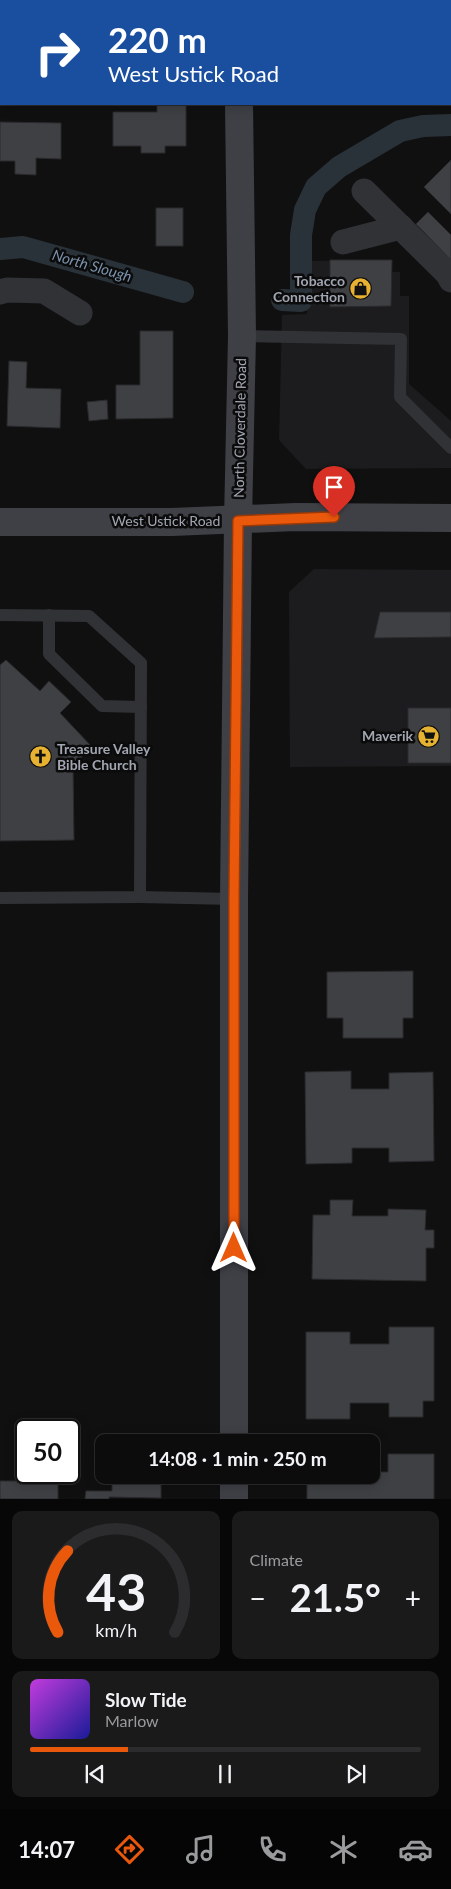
<!DOCTYPE html>
<html lang="en">
<head>
<meta charset="utf-8">
<style>
  :root { --surface:#0c0c0d; --page:#1a1a1b; --text:#f1f3f6; --muted:#9a9b9d; --line:#2c2c2e; --accent:#ea580c }
  body { margin:0; font-family:Lato,sans-serif; background:var(--page); color:var(--text); height:100vh; display:flex; flex-direction:column; font-size:19px; white-space:nowrap }
  * { box-sizing:border-box; margin:0 }
  p { font-size:16px; color:var(--muted) }
  .icon { flex:none; width:28px; height:28px; fill:none; stroke:currentColor; stroke-width:2; stroke-linecap:round; stroke-linejoin:round }
  .map { position:relative; height:1499px; overflow:hidden }
  .panel { display:flex; flex-direction:column; gap:12px; padding:12px; background:#070707; flex:1 }
  .panel>* { flex:none }
  .hud { position:absolute; left:0px; top:0px; width:451px; height:105px; box-shadow:0 2px 12px #0003,0 0 0 1px var(--line); background:#1a4fa0; color:#fff; overflow:hidden }
  .speed { position:absolute; left:15px; top:1419px; display:flex; gap:10px; font-size:25px; font-weight:700; text-align:center }
  .speed>* { display:grid; place-content:center; width:65px; height:65px; border-radius:50%; background:var(--surface); box-shadow:0 2px 12px #0003,0 0 0 1px var(--line); line-height:1 }
  .speed .limit { border:2px solid #111; border-radius:8px; background:#fff; color:#111 }
  .pin { position:absolute; display:grid; place-items:center; width:42px; height:42px; color:#fff; margin:-51px -21px; border-radius:50% 50% 50% 0; rotate:-45deg; box-shadow:0 0 5px #0007 }
  .pin .icon { rotate:45deg }
  .me { position:absolute; width:55px; margin:-28px; rotate:0deg; stroke-linejoin:round; filter:drop-shadow(0 0 4px #0008) }
  .turn { display:flex; align-items:center; gap:18px; height:105px; padding:0 25px; font-size:22px }
  .turn .icon { width:65px; height:65px; stroke-width:2.5 }
  .turn b { display:block; font-size:35px; line-height:42px }
  .big { font-size:38px; font-weight:700; line-height:1.1 }
  .panel .tile { flex:1; display:flex; flex-direction:column; justify-content:center; gap:8px; min-width:0; padding:0 18px; border-radius:10px; background:var(--page) }
  .panel .dial { align-items:center; gap:0 }
  .dial svg { height:130px; overflow:visible; fill:none; stroke:var(--line); stroke-width:7; stroke-linecap:round; text-anchor:middle }
  .dial text { fill:var(--text); stroke:none }
  .song { display:flex; align-items:center; gap:15px }
  .cover { width:60px; height:60px; border-radius:8px; background:linear-gradient(135deg,hsl(290 70% 55%),hsl(240 70% 35%)) }
  .played { height:5px; border-radius:2px; background:linear-gradient(90deg,var(--accent) 25%,var(--line) 25%) }
  .keys { display:flex; justify-content:space-around; direction:ltr }
  .heat { display:flex; justify-content:space-between; align-items:center; font-size:28px; direction:ltr }
  .panel .tiles { flex:1; display:grid; gap:12px; grid-template-columns:1fr 1fr }
  .tile:last-child { grid-column:span 2 }
  .trip { position:absolute; left:95px; top:1434px; width:285px; height:50px; border-radius:10px; background:var(--surface); box-shadow:0 2px 12px #0003,0 0 0 1px var(--line); font-weight:700; line-height:50px; text-align:center }
  .tabs { display:flex; height:80px; justify-content:space-around; align-items:center; background:#050505; color:var(--muted) }
  .tabs .icon { width:35px; height:35px }
  .tabs .on { color:var(--accent) }
  .tabs b { font-size:22px; color:var(--text) }
  .map>svg:first-child { display:block }
  .built { fill:#1c1c1e }
  .lines { fill:none; stroke-linecap:round; stroke-linejoin:round }
  .canal { stroke:#2a3239; stroke-width:22 }
  .building { fill:#3f4044; stroke:#2a2a2d }
  .service { stroke:#313236; stroke-width:12 }
  .minor { stroke:#313236; stroke-width:25 }
  .secondary { stroke:#3f4046; stroke-width:28 }
  .route-casing { stroke:#983908; stroke-width:12 }
  .route { stroke:#ea580c; stroke-width:9 }
  .labels { text-anchor:middle; stroke-width:5; stroke-linejoin:round; paint-order:stroke }
  .poi-label { font-size:14px; font-weight:bold; fill:#a2a6b1; stroke:#0b0b0c; text-anchor:end }
  .street-label { font-size:14px; fill:#a2a6b1; stroke:#0b0b0c }
  .water-label { font-size:15px; font-style:italic; fill:#7a92ab; stroke:#0b0b0c }
</style>
</head>
<body>
<div class="map">
<svg width="451" height="1499" viewBox="0 0 451 1499">
  <rect width="100%" height="100%" fill="#101011"/>
  <g class="built">
    <path d="M392,260V272H400V296H409V384L451,421V468L306,469L279,440L282,315L307,314L310,261Z"/>
    <path d="M314,569L451,570V766L290,767L289,592Z"/>
  </g>
  <g class="lines">
    <g class="canal">
      <path d="M0,249L23,247L183,292"/>
      <path d="M282,300L301,301V235L305,210L316,187L339,167L400,131L423,126L451,125"/>
    </g>
  </g>
  <g class="building">
    <path d="M356,0H420L419,1Z"/>
    <path d="M157,104H186V146H165V153H141V146H113V112H157Z"/>
    <path d="M0,122L61,123V159L36,158V175L15,174V161H0Z"/>
    <path d="M451,160V214L424,187Z"/>
    <rect x="156" y="208" width="27" height="38"/>
    <path d="M428,212L451,235V260L416,224Z"/>
    <path d="M330,260H392L391,306L330,307Z"/>
    <path d="M140,331H173V418L116,419V385H140Z"/>
    <path d="M9,361L27,362L26,388L61,389L60,428L7,426Z"/>
    <path d="M107,400L108,419L89,421L87,402Z"/>
    <path d="M380,612H451V637L374,638Z"/>
    <path d="M6,660L40,691L49,681L71,702L60,713L92,747L73,766L74,840L0,841V665Z"/>
    <rect x="408" y="708" width="43" height="55"/>
    <path d="M413,971V1018H403V1038H343V1018H327V972Z"/>
    <path d="M351,1071V1089H389V1073L433,1072L434,1161L389,1162V1148H352V1163L306,1164L305,1072Z"/>
    <path d="M330,1200H353L352,1216H388V1209L426,1210L425,1230H434V1248H426V1281L312,1279L313,1215H330Z"/>
    <path d="M389,1327H434V1401H423V1417H389V1403H350V1419H306V1332H350V1344H389Z"/>
    <path d="M388,1454H434V1499H307V1475H371V1472H388Z"/>
    <path d="M20,1475H58V1499H0V1481H20Z"/>
    <path d="M112,1475H161V1498L109,1497V1499H85L86,1491H112Z"/>
  </g>
  <g class="lines">
    <g class="service">
      <path d="M242,336L401,339L400,397L451,448"/>
      <path d="M0,615L89,616L141,663L140,897L0,898"/>
      <path d="M49,615V654L102,706L141,707"/>
      <path d="M140,897L234,899"/>
    </g>
    <g class="minor">
      <path d="M0,36L1,37"/>
      <path d="M364,191L448,274L451,280"/>
      <path d="M343,242L401,227"/>
      <path d="M0,292L7,290L44,291L80,313"/>
    </g>
    <g class="secondary">
      <path d="M238,1V0"/>
      <path d="M0,522H172L296,517L451,518"/>
      <path d="M234,1442V899L238,521L242,336L239,104"/>
      <path d="M234,1499V1475"/>
    </g>
  </g>
  <g class="lines">
    <defs>
      <path id="route" d="M234,1248V899L238,521L334,517"/>
    </defs>
    <use href="#route" class="route-casing"/>
    <use href="#route" class="route"/>
  </g>
  <defs>
    <symbol id="shop-disc" viewBox="-11 -11 22 22"><circle r="9.5" fill="#e7b132" stroke="#0b0b0c"/><path d="M-5-2.5h2.3a2.7 3.5 0 0 1 5.4 0H5L5.5 6h-11ZM-1.5-2.5h3a1.5 2.3 0 0 0-3 0Z" fill="#111"/></symbol>
    <symbol id="supermarket-disc" viewBox="-11 -11 22 22"><circle r="9.5" fill="#e7b132" stroke="#0b0b0c"/><path d="M-6-5.5h2.5l.6 2H6L4.5 2H-2.5L-4.4-4H-6ZM-1.5 3.2a1.3 1.3 0 1 0 .1 0ZM3 3.2a1.3 1.3 0 1 0 .1 0Z" fill="#111"/></symbol>
    <symbol id="church-disc" viewBox="-11 -11 22 22"><circle r="9.5" fill="#e7b132" stroke="#0b0b0c"/><path d="M-1.2-6h2.4v3.5h3.3v2.4h-3.3V6h-2.4V-.1h-3.3v-2.4h3.3Z" fill="#111"/></symbol>
  </defs>
  <g fill-rule="evenodd">
    <use href="#shop-disc" x="348" y="276" width="25" height="25"/>
    <use href="#supermarket-disc" x="416" y="724" width="25" height="25"/>
    <use href="#church-disc" x="28" y="744" width="25" height="25"/>
  </g>
  <g class="labels">
    <g class="poi-label">
      <text x="345" y="286">Tobacco<tspan x="345" dy="16">Connection</tspan></text>
      <text x="413" y="741">Maverik</text>
      <text x="57" y="754" text-anchor="start">Treasure Valley<tspan x="57" dy="16">Bible Church</tspan></text>
    </g>
    <g class="street-label">
      <text transform="translate(240 428) rotate(-89)" y="5">North Cloverdale Road</text>
      <text x="166" y="526">West Ustick Road</text>
    </g>
    <g class="water-label">
      <text transform="translate(92 266) rotate(16)" y="5">North Slough</text>
    </g>
  </g>
</svg>
<div class="speed"><div class="limit">50</div></div>
<div class="pin" style="left:334px;top:517px;background:#d93025"><svg class="icon" aria-label="arrive" viewBox="0 0 24 24"><path d="M6 21V4h12l-3 4 3 4H6"/></svg></div>
<svg class="me" style="left:234px;top:1248px" viewBox="-20 -20 40 40"><path d="M0-17L14 15 0 8-14 15z" fill="#ea580c" stroke="#fff" stroke-width="4"/></svg>
<div class="trip">14:08 · 1 min · 250 m</div>
<div class="hud">
<div class="turn"><svg class="icon" aria-label="right" viewBox="0 0 24 24"><path d="M7 20v-9h11M14 6l5 5-5 5"/></svg><div><b>220 m</b>West Ustick Road</div></div>
</div>
</div>
<section class="panel">
<div class="tiles">
<div class="tile dial"><svg viewBox="0 0 100 80">
<path d="M14 69A42 42 0 1 1 86 69"/>
<path d="M14 69A42 42 0 0 1 20 19" stroke="#ea580c"/>
<text x="50" y="56" font-size="32" font-weight="700">43</text>
<text x="50" y="72" font-size="11">km/h</text>
</svg></div>
<div class="tile"><p>Climate</p>
<div class="heat"><a>−</a><b class="big">21.5°</b><a>+</a></div>
</div>
<div class="tile">
<div class="song"><i class="cover"></i><div><b>Slow Tide</b><p>Marlow</p></div></div>
<div class="played"></div>
<div class="keys"><svg class="icon" aria-label="previous" viewBox="0 0 24 24"><path d="M18 5L8 12l10 7zM5 5v14"/></svg><svg class="icon" aria-label="pause" viewBox="0 0 24 24"><path d="M8 5v14M16 5v14"/></svg><svg class="icon" aria-label="next" viewBox="0 0 24 24"><path d="M6 5l10 7-10 7zM19 5v14"/></svg></div>
</div>
</div>
</section>
<nav class="tabs">
<b>14:07</b>
<svg class="icon on" aria-label="directions" viewBox="0 0 24 24"><path d="M12 3l9 9-9 9-9-9zM9 14v-3h6M13 9l2 2-2 2"/></svg>
<svg class="icon" aria-label="music" viewBox="0 0 24 24"><path d="M9 18V5l10-2v13"/><circle cx="6" cy="18" r="3"/><circle cx="16" cy="16" r="3"/></svg>
<svg class="icon" aria-label="phone" viewBox="0 0 24 24"><path d="M5 4h4l2 5-3 2q2 4 5 5l2-3 5 2v4C11 20 4 13 5 4z"/></svg>
<svg class="icon" aria-label="climate" viewBox="0 0 24 24"><path d="M12 3v18M4 7l16 10M4 17L20 7"/></svg>
<svg class="icon" aria-label="car" viewBox="0 0 24 24"><path d="M5 17H2v-5l4-1 3-4h7l3 4 3 1v5h-3M9 17h6M6 11h13"/><circle cx="7" cy="17" r="2"/><circle cx="17" cy="17" r="2"/></svg>
</nav>
</body>
</html>
